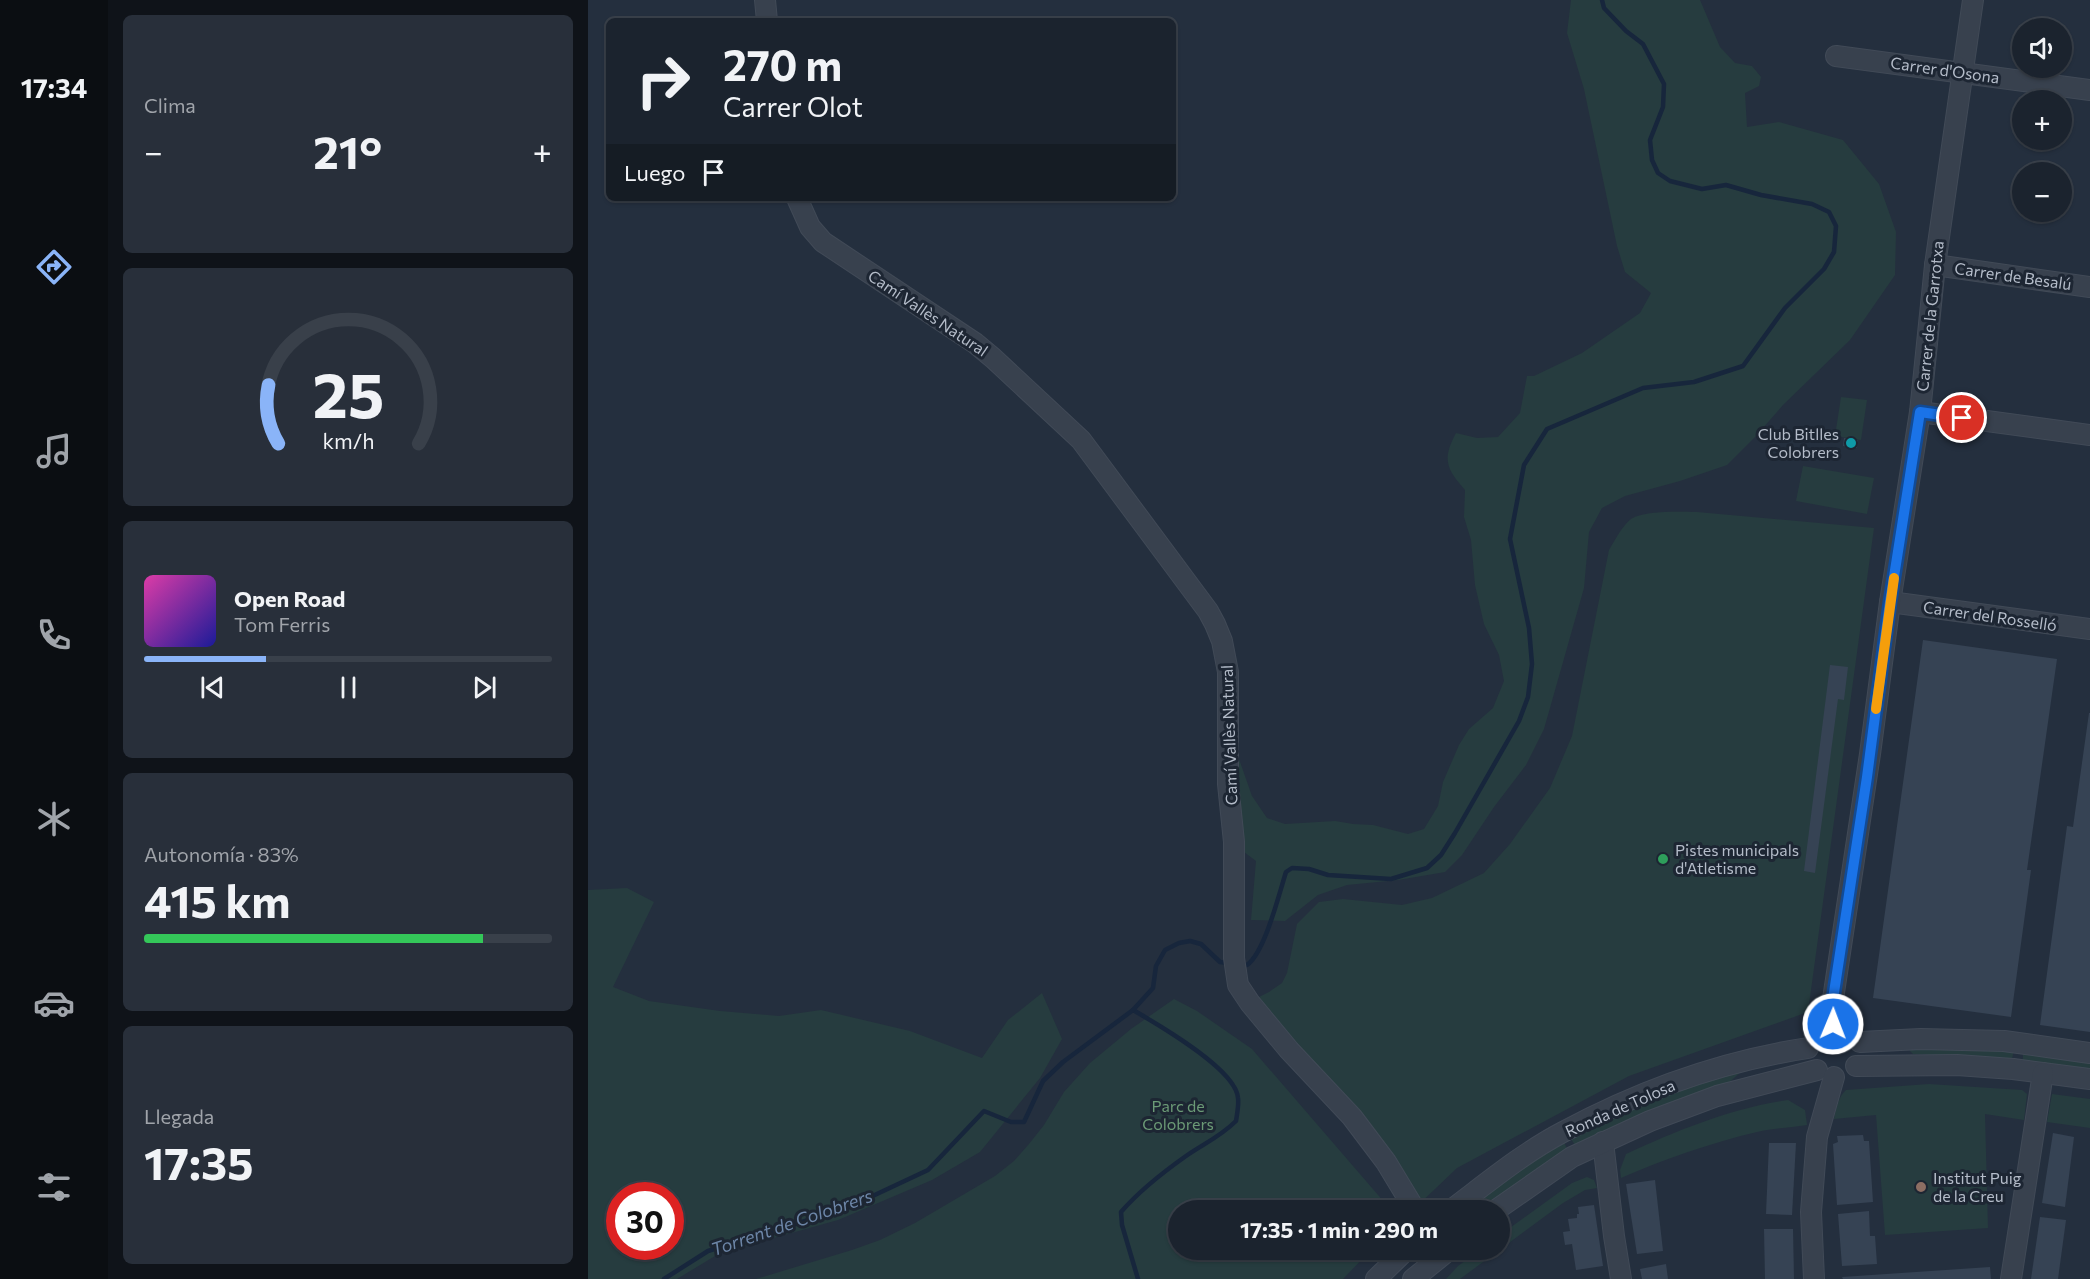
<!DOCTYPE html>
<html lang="es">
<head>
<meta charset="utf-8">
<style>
  :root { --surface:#1b232e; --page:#282f3a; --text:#f1f3f6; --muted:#a0a4aa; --line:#39404a; --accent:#8ab4f8 }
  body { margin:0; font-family:Commissioner,sans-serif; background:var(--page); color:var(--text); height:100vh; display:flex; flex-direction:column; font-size:22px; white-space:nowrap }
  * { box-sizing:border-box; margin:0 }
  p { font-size:20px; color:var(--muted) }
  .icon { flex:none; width:33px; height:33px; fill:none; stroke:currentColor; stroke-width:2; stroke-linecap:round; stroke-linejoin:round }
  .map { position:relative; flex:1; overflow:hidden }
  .sheet { display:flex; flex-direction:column; gap:15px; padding:15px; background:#0f1319; width:480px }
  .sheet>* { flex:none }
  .guide { position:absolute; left:18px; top:18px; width:570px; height:183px; border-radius:9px; box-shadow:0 2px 4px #0004,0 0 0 2px var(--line); background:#1b232e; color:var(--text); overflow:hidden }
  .controls { position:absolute; left:1424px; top:18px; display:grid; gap:12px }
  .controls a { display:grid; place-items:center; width:60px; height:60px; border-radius:50%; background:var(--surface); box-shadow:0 2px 4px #0004,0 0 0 2px var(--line); font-size:30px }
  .speed { position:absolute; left:18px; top:1182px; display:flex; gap:12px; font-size:30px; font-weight:700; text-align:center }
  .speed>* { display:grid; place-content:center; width:78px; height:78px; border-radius:50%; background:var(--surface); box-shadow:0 2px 4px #0004,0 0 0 2px var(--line); line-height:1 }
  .speed .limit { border:9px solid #d22; background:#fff; color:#111 }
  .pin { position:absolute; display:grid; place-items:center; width:51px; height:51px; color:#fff; margin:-26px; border:3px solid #fff; border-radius:50%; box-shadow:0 2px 6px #0007 }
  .me { position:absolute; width:66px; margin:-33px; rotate:1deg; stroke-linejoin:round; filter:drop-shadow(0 0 4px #0008) }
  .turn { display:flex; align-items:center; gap:21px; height:126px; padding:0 18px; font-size:27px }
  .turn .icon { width:78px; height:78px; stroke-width:2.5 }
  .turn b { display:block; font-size:42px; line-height:51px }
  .then { display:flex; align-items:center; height:57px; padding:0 18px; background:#0003; gap:12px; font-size:22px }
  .big { font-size:45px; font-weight:700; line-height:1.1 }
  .sheet .widget { flex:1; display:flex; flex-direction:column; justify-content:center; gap:9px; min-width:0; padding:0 21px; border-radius:9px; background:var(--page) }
  .sheet .dial { align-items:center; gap:0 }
  .dial svg { height:156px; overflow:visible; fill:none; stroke:var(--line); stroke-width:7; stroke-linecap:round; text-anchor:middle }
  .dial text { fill:var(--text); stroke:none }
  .song { display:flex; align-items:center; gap:18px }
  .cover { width:72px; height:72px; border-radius:9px; background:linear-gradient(135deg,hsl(320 70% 55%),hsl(240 70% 35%)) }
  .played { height:6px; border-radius:3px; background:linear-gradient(90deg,var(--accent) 30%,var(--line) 30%) }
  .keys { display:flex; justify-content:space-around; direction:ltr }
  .heat { display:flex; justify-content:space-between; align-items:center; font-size:33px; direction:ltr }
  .charge { height:9px; border-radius:4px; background:linear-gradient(90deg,#34c759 83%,var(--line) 0) }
  .trip { position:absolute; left:580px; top:1200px; width:342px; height:60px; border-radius:30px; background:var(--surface); box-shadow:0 2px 4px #0004,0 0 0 2px var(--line); font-weight:700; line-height:60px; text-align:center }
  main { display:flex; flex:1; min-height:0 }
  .dock { display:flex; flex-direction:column; width:108px; justify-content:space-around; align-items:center; background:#0b0e12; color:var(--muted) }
  .dock .icon { width:42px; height:42px }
  .dock .on { color:var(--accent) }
  .dock b { font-size:27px; color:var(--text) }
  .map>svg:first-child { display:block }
  .green { fill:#263c3f; fill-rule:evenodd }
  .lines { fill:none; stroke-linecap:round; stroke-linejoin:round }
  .stream { stroke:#17263c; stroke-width:4.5 }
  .building { fill:#364354 }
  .minor-casing { stroke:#414a57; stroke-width:22 }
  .minor { stroke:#38414e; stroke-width:20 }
  .route-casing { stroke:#114b97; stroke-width:15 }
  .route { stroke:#1a73e8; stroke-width:10 }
  .slow { stroke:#f59e0b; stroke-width:10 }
  .culture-dot { fill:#0f9aa8; stroke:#1d2633; stroke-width:2 }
  .leisure-dot { fill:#2e9e5b; stroke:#1d2633; stroke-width:2 }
  .education-dot { fill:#8d6e63; stroke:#1d2633; stroke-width:2 }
  .labels { text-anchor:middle; stroke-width:6; stroke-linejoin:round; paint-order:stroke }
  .street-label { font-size:16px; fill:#b4bcc9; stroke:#1d2633 }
  .poi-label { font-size:16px; fill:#b4bcc9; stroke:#1d2633; text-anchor:start }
  .park-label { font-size:16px; fill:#6b9a76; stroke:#1d2633 }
  .water-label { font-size:18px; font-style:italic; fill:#6d86a8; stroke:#1d2633 }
</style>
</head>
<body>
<main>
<nav class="dock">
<b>17:34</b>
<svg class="icon on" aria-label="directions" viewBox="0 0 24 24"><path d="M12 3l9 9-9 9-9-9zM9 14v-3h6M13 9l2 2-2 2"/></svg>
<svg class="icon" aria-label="music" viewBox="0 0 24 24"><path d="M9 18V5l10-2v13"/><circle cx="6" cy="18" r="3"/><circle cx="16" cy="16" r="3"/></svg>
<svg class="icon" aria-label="phone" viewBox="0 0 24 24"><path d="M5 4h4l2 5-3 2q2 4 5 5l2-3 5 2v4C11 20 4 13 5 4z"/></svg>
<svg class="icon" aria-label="climate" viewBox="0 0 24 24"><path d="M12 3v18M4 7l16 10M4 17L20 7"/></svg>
<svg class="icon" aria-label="car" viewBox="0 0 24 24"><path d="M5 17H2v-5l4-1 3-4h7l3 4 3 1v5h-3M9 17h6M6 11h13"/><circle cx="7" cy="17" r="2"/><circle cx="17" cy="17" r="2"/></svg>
<svg class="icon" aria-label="filters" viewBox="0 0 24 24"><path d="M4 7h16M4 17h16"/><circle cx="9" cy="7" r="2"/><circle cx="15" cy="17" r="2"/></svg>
</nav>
<section class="sheet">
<div class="widget"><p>Clima</p>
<div class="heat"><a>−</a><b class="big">21°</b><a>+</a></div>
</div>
<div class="widget dial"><svg viewBox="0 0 100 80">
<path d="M14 69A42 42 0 1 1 86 69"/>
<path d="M14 69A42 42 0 0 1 9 39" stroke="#8ab4f8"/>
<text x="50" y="56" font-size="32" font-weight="700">25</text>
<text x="50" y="72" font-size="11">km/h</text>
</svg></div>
<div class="widget">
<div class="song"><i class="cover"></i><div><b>Open Road</b><p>Tom Ferris</p></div></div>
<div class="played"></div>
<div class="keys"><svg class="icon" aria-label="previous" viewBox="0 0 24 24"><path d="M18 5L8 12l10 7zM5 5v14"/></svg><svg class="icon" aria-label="pause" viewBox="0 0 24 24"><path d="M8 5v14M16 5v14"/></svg><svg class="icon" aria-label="next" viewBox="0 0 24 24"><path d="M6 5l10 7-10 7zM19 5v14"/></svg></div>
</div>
<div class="widget"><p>Autonomía · 83%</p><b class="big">415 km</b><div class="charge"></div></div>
<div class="widget"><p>Llegada</p><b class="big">17:35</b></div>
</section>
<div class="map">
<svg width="1502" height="1279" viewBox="0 0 1502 1279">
  <rect width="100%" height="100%" fill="#242f3e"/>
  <g class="green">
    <path d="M983,0H1112L1132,47L1147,63L1164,66L1173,77L1171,86L1157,93L1159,127L1191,122L1255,140L1291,184L1308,232L1307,275L1262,340L1195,405L1168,436L1139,465L1092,481L1037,496L1014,508L1001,532L996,588L956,729L938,765L906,807L874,855L857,872L810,880L759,885L730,895L697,921L663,920L668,861L656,852L649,833L651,759L664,796L679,818L697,824L747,821L765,824L785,825L820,834L836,829L850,806L855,782L871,745L881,729L905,708L916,681L911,655L896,624L887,585L883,540L876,517L877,490C858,469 854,459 868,433L889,438L910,437L932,413L939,376H946L994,353L1052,313L1063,293L1037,272L1029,246L996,89L979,33Z"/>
    <path d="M1253,397L1279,400L1273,440L1247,436Z"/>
    <path d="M1215,466L1286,478L1279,514L1208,501Z"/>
    <path d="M1109,512L1286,528L1220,1012L1041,1076L869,1168L826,1209L667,999L681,992L694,983L699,973L709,924L731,902L755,899L814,905L844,898L896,873L922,844L962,788L984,736L1021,550C1027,540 1034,526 1043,519C1058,510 1091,512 1109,512Z"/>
    <path d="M39,888L66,902L25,987L61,1001L132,1011L191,1016L233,1010L322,1031L394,1058L420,1020L454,993L474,1039L452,1078L392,1152L344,1180L250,1220L132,1253L89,1279H0V890ZM32,1196H82V1246H32Z"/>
    <path d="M586,999L609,1011L664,1049L803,1210H591V1250H783L755,1279H168L264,1250L292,1240L327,1223L407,1176L426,1161L441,1144L456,1125L476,1092L502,1063L543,1029Z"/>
    <path d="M1323,1046L1426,1049L1424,1059L1325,1054L1322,1051Z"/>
    <path d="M1435,1050L1502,1060V1070L1435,1061Z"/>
    <path d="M1155,1070L1137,1086L988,1147L982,1137C1038,1110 1095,1088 1155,1070Z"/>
    <path d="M1341,1084L1434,1090L1439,1094L1436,1120L1397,1114L1400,1228L1297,1235L1288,1115L1246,1119C1248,1108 1250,1098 1258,1090Z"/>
    <path d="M1464,1094L1502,1099V1128L1459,1122Z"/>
    <path d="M1200,1100L1217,1110L1219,1125C1202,1128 1185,1128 1169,1132C1122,1143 1077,1159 1033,1178L1032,1170L1038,1154C1090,1130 1144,1108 1200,1100Z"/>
    <path d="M976,1142L980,1151L947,1172L899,1205L893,1200L900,1191Z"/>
    <path d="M999,1177L1006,1180L1009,1188L997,1190L975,1203L872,1279H858L870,1266L892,1250H912V1235L984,1183Z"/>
  </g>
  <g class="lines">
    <g class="stream">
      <path d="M651,964L659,965C677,952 691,894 698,872L704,868L721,869L740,875L803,879L839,868L853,855L867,833L931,721L940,697L944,664L941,628L922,539L936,465L959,429L1055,388L1106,382L1155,366L1197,308L1236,269L1246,252L1248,226L1241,212L1224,204L1173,195L1138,185L1114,189L1082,181L1070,173L1064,160L1062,140L1075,107L1076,84L1055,44L1038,31L1016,8L1014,0"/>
      <path d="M545,1010C569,1024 648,1069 650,1098C651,1105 649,1114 648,1121C632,1137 615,1144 598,1156C574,1173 552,1190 533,1212L534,1225L550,1279"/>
      <path d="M76,1279L120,1251L259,1208L340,1170L396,1111L423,1122H436L455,1081L475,1062L545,1010L565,988L568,966L577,950L591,943L602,941L613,944L632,962L641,963"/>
    </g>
  </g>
  <g class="building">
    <path d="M1256,438L1270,440L1269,448L1255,446Z"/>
    <path d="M1335,640L1469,659L1439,870H1443L1423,1017L1285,998Z"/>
    <path d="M1242,665L1260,667L1256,700L1250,699L1227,873L1216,871Z"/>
    <path d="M1501,713H1502V1032L1452,1025L1479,826L1485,827Z"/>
    <path d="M1465,1133L1486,1137L1477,1207L1454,1203Z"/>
    <path d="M1275,1135L1276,1141H1281L1285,1202L1249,1205L1245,1144L1250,1142L1249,1136Z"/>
    <path d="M1181,1143H1208L1204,1215L1178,1214Z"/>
    <path d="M1067,1180L1075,1251L1049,1254L1038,1184Z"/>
    <path d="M1006,1205L1015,1266L988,1270L984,1244L977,1245L975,1232L982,1231L980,1219L989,1218V1214H991L990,1207Z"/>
    <path d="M1281,1211L1282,1236H1287L1289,1264L1254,1266L1250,1214Z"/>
    <path d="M1452,1217L1478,1220L1470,1279H1443Z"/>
    <path d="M1176,1229H1205L1206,1279H1177Z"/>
    <path d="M1078,1264L1080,1279H1054L1052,1269Z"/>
    <path d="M1402,1267L1403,1279H1255L1254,1277Z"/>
  </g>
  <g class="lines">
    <defs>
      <g id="minor">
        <path d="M177,0L179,21"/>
        <path d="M1248,56L1502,90"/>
        <path d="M209,198L222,227L235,242L387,343L405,358L493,440L620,611L627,624L634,641L640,672V784L646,842V958L650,985L662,1003L701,1050L764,1117L798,1162L827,1210"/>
        <path d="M1347,265L1502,287"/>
        <path d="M1332,412L1502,435"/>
        <path d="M1302,602L1502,629"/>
        <path d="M1245,1024V999L1282,754L1302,602L1332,412L1347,265L1385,0"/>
        <path d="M1272,1042L1333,1039L1416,1041L1502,1053"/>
        <path d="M1268,1066L1369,1065L1425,1069L1502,1079"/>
        <path d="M1015,1142L1026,1236L1033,1279"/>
        <path d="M863,1210C899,1183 935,1153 975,1132C1051,1091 1135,1061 1220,1048"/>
        <path d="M908,1210L984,1157L1062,1121L1129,1096L1229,1070"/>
        <path d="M788,1279L818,1250"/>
        <path d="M825,1279L861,1250"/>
        <path d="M1226,1279L1223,1212L1229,1137L1246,1077"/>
        <path d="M1423,1279L1455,1073"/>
      </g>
    </defs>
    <use href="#minor" class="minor-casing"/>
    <use href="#minor" class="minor"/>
  </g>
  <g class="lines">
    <defs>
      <path id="route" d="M1245,1024V999L1279,777L1302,602L1332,412L1374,418"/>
    </defs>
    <use href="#route" class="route-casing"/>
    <use href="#route" class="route"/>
    <path class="slow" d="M1288,709L1306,578"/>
  </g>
  <circle class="culture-dot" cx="1263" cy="443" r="6"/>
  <circle class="leisure-dot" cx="1075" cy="859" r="6"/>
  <circle class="education-dot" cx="1333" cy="1187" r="6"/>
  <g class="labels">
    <g class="street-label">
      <text transform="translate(1357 70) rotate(8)" y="6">Carrer d'Osona</text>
      <text transform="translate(1425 276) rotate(8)" y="6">Carrer de Besalú</text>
      <text transform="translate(340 313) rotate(34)" y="6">Camí Vallès Natural</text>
      <text transform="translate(1342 316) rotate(-84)" y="6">Carrer de la Garrotxa</text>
      <text transform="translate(1402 616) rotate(8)" y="6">Carrer del Rosselló</text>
      <text transform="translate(641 735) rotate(-92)" y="6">Camí Vallès Natural</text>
      <text transform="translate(1032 1108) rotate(-24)" y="6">Ronda de Tolosa</text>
    </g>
    <g class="poi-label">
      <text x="1251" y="440" text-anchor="end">Club Bitlles<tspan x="1251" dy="18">Colobrers</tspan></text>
      <text x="1087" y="856">Pistes municipals<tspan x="1087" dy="18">d'Atletisme</tspan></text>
      <text x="1345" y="1184">Institut Puig<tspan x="1345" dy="18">de la Creu</tspan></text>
    </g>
    <g class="park-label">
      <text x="590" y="1112">Parc de<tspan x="590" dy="18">Colobrers</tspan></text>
    </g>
    <g class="water-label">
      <text transform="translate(204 1223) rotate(-19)" y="6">Torrent de Colobrers</text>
    </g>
  </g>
</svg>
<div class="controls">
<a><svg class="icon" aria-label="sound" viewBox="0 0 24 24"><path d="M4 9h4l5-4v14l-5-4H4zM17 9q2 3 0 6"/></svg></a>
<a>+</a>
<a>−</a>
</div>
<div class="speed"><div class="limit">30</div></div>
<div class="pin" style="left:1374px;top:418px;background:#d93025"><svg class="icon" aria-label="arrive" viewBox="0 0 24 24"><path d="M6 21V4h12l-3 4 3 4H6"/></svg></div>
<svg class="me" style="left:1245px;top:1024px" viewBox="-20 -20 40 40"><circle r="17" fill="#1a73e8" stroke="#fff" stroke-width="3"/><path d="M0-11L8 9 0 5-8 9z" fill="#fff"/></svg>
<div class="trip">17:35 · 1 min · 290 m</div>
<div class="guide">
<div class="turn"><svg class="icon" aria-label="right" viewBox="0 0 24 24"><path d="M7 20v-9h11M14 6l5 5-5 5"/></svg><div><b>270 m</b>Carrer Olot</div></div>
<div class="then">Luego<svg class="icon" aria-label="arrive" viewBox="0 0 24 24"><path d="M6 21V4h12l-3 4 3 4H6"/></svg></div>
</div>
</div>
</main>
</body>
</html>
